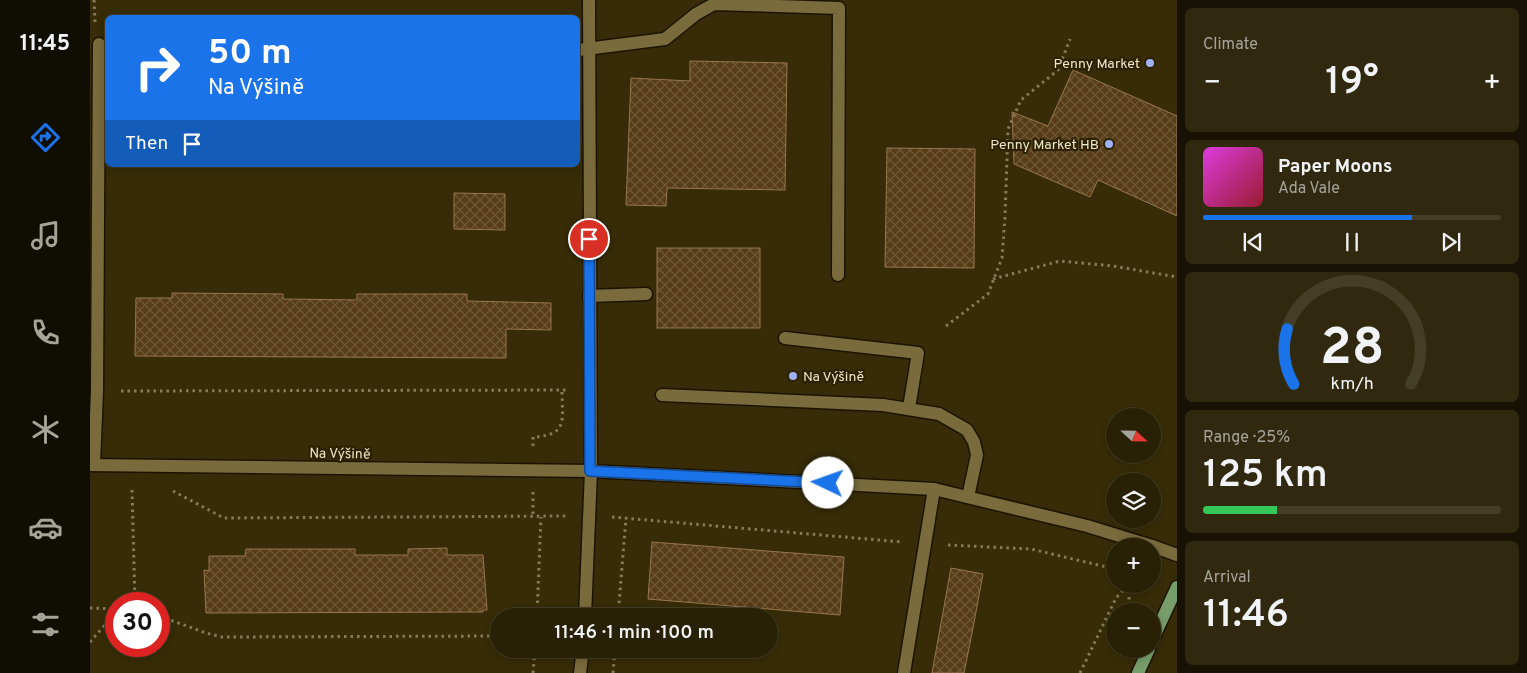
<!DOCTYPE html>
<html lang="en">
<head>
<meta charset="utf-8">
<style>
  :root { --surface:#292105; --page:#31290f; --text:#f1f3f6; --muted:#a5a39a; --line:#453e27; --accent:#1a73e8 }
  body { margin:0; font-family:Overpass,sans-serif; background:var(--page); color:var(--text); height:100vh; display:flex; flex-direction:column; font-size:19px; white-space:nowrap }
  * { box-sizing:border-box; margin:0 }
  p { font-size:16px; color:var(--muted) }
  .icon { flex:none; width:28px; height:28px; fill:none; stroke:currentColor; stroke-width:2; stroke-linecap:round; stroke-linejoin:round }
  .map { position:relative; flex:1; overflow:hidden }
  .details { display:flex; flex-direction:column; gap:8px; padding:8px; background:#171203; width:350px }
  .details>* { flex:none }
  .guide { position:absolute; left:15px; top:15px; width:475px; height:152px; border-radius:8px; box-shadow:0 2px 8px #0003,0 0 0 1px var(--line); background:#1a73e8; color:#fff; overflow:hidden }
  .needle { width:32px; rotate:112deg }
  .buttons { position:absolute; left:1016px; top:408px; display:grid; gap:10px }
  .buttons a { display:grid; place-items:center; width:55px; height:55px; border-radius:50%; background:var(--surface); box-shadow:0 2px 8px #0003,0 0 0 1px var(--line); font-size:25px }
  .speed { position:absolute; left:15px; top:592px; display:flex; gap:10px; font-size:25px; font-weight:700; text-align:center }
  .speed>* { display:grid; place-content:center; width:65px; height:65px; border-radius:50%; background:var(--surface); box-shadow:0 2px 8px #0003,0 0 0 1px var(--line); line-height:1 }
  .speed .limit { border:8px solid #d22; background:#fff; color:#111 }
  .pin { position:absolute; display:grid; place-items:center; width:42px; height:42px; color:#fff; margin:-21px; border:2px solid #fff; border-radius:50%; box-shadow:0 1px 5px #0007 }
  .me { position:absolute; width:55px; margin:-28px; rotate:273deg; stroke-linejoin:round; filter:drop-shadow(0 0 4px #0008) }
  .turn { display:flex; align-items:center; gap:18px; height:105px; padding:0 20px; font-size:22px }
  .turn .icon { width:65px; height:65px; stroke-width:2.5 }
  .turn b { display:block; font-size:35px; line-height:42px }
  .then { display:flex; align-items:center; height:48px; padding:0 20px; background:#0003; gap:10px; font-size:19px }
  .big { font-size:38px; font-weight:600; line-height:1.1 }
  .details .card { flex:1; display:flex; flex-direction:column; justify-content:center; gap:8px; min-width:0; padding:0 18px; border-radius:8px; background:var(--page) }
  .details .dial { align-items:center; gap:0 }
  .dial svg { height:130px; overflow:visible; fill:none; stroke:var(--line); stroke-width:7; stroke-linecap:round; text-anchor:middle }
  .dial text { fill:var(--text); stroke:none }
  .song { display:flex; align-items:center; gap:15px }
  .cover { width:60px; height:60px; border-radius:8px; background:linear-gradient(135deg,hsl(300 70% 55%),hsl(350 70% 35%)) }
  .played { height:5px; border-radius:2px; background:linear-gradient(90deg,var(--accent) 70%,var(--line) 70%) }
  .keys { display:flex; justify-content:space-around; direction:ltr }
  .heat { display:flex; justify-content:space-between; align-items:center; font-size:28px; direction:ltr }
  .charge { height:8px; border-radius:4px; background:linear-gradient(90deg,#34c759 25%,var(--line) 0) }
  .trip { position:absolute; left:400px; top:608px; width:288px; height:50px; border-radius:25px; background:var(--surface); box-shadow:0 2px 8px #0003,0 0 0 1px var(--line); font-weight:600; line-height:50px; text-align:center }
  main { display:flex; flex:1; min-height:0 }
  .menu { display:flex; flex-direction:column; width:90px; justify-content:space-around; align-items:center; background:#100d02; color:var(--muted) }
  .menu .icon { width:35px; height:35px }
  .menu .on { color:var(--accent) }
  .menu b { font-size:22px; color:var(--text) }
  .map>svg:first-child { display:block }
  .building { fill:url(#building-cross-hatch); stroke:#977750 }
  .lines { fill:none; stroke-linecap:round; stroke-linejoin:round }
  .minor-casing { stroke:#1c1400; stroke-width:15 }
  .major-casing { stroke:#1c1400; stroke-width:15 }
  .path { stroke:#857b5b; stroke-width:3; stroke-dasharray:2.5 4; stroke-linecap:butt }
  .minor { stroke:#7a6b3d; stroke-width:12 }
  .major { stroke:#779d6b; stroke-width:12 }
  .route-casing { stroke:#114b97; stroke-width:12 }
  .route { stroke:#1a73e8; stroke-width:9 }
  .poi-dot { fill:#9fb3fd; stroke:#2d2200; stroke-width:2 }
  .labels { text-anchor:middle; stroke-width:4.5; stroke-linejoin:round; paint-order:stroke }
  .poi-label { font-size:14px; fill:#eee6cd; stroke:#2d2200; text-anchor:end }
  .street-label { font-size:14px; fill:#eee6cd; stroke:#2d2200 }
</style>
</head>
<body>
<main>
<nav class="menu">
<b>11:45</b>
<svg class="icon on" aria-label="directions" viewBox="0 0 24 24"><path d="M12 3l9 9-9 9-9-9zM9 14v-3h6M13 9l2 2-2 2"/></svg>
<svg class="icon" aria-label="music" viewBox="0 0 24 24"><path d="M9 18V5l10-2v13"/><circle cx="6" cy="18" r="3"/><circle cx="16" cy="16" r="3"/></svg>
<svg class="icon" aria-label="phone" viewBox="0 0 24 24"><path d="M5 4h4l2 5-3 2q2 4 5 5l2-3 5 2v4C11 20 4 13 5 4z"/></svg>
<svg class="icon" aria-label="climate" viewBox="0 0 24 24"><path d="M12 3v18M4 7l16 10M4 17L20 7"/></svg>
<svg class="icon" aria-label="car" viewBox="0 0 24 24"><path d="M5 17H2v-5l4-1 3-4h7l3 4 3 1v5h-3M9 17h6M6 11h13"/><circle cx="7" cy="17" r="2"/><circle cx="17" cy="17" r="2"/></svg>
<svg class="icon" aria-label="filters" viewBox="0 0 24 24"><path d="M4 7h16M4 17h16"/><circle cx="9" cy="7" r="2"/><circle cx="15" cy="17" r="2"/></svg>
</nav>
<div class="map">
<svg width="1087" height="673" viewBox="0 0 1087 673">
  <defs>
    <pattern id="building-cross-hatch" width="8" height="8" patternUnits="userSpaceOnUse" patternTransform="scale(1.25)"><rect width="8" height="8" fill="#563c17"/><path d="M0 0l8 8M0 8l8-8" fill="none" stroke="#6f5838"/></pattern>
  </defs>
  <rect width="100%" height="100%" fill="#372c07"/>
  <g class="building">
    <path d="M600,61L697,63L695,190L577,188L576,206L536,205L541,78L600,81Z"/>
    <path d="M983,70L1087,116V216L1008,180L1000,197L924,164L922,112L958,126Z"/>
    <path d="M797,148L885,149L884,268L795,267Z"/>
    <path d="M364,193L415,194V230L364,229Z"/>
    <rect x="567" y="248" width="103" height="80"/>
    <path d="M82,293L193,294V299L267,300V294H377V301L461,303V330L416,329V358L45,356L46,298H82Z"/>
    <path d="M562,542L754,557L750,615L558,599Z"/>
    <path d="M357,548V555H393L397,610H393V612L116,613L114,570L119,571V556H155L156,549H265V555H318V549Z"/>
    <path d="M861,568L893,574L882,633L874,673H842Z"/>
  </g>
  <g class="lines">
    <defs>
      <g id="minor">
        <path d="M488,50L575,39L606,14L624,4L749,8L748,275"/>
        <path d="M499,296L556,294"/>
        <path d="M695,338L828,353L819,408"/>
        <path d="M572,395L793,405L849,414L877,430L884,442L887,455L878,497"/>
        <path d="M0,465L501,471L844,489L997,526L1062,546"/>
        <path d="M4,465L7,391L9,44"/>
        <path d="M1062,546L1087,555"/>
        <path d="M495,616L501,471L499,0"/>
        <path d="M490,673L493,649"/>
        <path d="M814,673L844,489"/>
      </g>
      <g id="major">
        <path d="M1062,641L1087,587"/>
        <path d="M1048,673L1059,649"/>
      </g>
    </defs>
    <use href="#minor" class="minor-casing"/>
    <use href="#major" class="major-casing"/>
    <g class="path">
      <path d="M4,0L5,22"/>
      <path d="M903,279L970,261L1023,266L1087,277"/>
      <path d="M856,326L898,294L912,258L915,217L918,129L931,100L968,70L980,39"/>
      <path d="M31,391L477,390"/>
      <path d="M443,446V437C479,435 472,420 472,390"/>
      <path d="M42,490L45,604"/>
      <path d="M83,491L134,518L476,516"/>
      <path d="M443,492V517"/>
      <path d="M522,517L812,542"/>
      <path d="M858,545L941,549L1025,569"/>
      <path d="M1039,584V606"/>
      <path d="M0,608L26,609"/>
      <path d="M69,616L116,633L132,637L409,636"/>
      <path d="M447,616L451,517"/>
      <path d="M528,616L536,518"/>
      <path d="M0,642L26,612"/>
      <path d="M443,673L445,649"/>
      <path d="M523,673L525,649"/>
      <path d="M990,673L1026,598L1039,584"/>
    </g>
    <use href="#minor" class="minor"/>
    <use href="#major" class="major"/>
  </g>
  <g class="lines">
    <defs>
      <path id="route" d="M499,239L500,471L738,483"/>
    </defs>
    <use href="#route" class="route-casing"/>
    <use href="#route" class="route"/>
  </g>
  <g class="poi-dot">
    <circle cx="1060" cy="63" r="5"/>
    <circle cx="1019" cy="144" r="5"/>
    <circle cx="703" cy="376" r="5"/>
  </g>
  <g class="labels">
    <g class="poi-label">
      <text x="1050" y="68">Penny Market</text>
      <text x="1009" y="149">Penny Market HB</text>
      <text x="713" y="381" text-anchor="start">Na Výšině</text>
    </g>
    <g class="street-label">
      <text transform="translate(250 453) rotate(1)" y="5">Na Výšině</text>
    </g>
  </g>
</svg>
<div class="buttons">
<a><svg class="needle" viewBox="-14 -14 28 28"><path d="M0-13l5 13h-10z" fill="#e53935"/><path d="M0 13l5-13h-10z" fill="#a5a39a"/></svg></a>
<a><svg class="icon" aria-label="layers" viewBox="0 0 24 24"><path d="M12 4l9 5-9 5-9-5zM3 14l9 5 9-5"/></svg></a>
<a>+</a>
<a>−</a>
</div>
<div class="speed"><div class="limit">30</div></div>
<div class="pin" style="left:499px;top:239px;background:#d93025"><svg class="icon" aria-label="arrive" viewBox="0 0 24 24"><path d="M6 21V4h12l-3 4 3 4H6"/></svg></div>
<svg class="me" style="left:738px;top:483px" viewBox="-20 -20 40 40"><circle r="19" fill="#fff"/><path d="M0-13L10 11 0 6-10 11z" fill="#1a73e8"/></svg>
<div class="trip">11:46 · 1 min · 100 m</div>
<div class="guide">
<div class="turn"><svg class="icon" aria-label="right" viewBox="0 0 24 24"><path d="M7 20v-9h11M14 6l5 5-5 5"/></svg><div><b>50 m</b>Na Výšině</div></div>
<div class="then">Then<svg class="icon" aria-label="arrive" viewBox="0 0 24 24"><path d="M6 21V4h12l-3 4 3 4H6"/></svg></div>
</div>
</div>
<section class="details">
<div class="card"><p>Climate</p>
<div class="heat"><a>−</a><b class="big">19°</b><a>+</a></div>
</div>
<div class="card">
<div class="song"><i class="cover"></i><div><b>Paper Moons</b><p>Ada Vale</p></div></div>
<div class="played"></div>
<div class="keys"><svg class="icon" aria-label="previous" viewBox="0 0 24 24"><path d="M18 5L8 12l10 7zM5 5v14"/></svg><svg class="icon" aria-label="pause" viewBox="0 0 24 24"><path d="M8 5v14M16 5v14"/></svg><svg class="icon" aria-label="next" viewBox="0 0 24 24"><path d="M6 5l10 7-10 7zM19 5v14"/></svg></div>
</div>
<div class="card dial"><svg viewBox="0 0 100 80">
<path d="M14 69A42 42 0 1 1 86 69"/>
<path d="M14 69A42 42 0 0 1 10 35" stroke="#1a73e8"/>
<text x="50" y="56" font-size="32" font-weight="700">28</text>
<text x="50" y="72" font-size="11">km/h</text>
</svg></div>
<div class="card"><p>Range · 25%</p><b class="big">125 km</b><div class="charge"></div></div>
<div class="card"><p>Arrival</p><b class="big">11:46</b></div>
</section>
</main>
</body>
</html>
